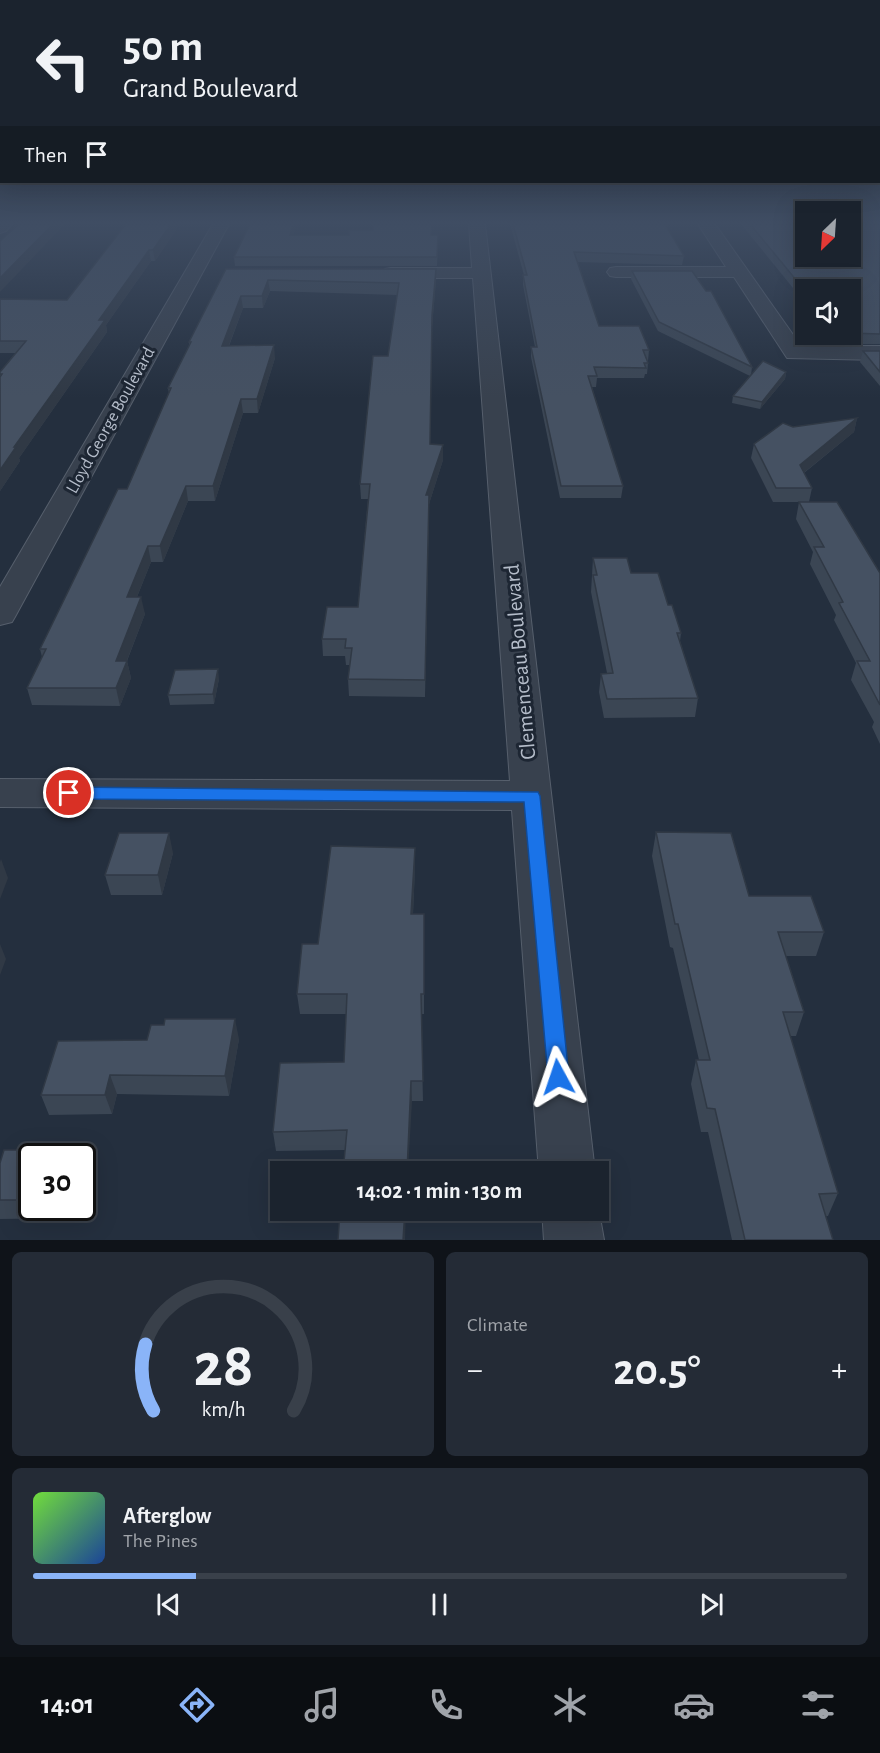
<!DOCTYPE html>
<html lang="en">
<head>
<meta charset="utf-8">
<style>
  :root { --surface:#1b232e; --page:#242b36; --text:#f1f3f6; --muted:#a0a4aa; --line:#39404a; --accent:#8ab4f8 }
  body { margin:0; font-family:"Alegreya Sans",sans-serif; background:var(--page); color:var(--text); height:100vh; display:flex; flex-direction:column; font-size:22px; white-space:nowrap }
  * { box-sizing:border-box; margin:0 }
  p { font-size:20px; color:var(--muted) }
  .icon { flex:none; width:33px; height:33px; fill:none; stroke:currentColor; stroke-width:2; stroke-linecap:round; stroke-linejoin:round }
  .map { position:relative; height:1240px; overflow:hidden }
  .details { display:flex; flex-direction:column; gap:12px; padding:12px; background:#0f1319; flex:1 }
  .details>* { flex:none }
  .banner { position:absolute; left:0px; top:0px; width:880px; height:183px; box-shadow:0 6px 24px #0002,0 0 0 2px var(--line); background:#1b232e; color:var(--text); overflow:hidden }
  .needle { width:39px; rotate:205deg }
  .buttons { position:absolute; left:795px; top:201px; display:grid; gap:12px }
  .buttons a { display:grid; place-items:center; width:66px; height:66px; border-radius:0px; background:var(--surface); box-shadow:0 6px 24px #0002,0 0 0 2px var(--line); font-size:30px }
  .speed { position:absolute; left:18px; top:1143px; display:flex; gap:12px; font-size:30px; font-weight:700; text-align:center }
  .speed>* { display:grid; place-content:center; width:78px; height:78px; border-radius:50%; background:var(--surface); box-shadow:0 6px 24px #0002,0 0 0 2px var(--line); line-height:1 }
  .speed .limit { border:3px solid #111; border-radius:9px; background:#fff; color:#111 }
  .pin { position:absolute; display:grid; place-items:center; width:51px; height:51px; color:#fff; margin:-26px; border:3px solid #fff; border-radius:50%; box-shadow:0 2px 6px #0007 }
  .me { position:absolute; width:66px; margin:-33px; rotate:355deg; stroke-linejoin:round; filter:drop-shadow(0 0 4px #0008) }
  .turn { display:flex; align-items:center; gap:21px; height:126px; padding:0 24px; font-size:27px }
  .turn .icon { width:78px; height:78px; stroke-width:2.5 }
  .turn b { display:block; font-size:42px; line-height:51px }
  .then { display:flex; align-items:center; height:57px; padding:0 24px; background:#0003; gap:12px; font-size:22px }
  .big { font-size:45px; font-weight:700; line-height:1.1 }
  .details .tile { flex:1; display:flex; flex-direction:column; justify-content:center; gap:9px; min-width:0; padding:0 21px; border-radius:9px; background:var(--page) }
  .details .dial { align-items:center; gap:0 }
  .dial svg { height:156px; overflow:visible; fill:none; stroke:var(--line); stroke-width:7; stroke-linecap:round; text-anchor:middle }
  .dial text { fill:var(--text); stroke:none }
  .song { display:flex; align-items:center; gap:18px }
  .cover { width:72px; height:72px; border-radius:9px; background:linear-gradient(135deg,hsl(100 70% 55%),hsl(220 70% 35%)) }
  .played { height:6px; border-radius:3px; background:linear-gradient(90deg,var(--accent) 20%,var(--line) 20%) }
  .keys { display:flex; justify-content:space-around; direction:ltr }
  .heat { display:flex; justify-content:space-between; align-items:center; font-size:33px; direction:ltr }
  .details .tiles { flex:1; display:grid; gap:12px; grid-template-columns:1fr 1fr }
  .tile:last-child { grid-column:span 2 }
  .trip { position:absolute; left:270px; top:1161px; width:339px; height:60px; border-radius:0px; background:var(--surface); box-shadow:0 6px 24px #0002,0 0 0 2px var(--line); font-weight:700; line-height:60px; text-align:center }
  .dock { display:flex; height:96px; justify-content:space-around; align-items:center; background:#0b0e12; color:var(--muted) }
  .dock .icon { width:42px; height:42px }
  .dock .current { color:var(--accent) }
  .dock b { font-size:27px; color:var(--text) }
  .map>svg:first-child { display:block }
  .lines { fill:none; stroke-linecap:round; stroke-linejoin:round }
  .minor-casing { stroke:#565f6c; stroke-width:2 }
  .minor { fill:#38414e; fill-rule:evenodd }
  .wall { fill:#3b4654 }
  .shaded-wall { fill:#303945 }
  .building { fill:#455162; stroke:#303945; stroke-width:1.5 }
  .route { fill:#1a73e8; stroke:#114b97; stroke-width:1.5 }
  .labels { text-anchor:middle; stroke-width:6; stroke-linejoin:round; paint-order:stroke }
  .far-street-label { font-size:18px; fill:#b4bcc9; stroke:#1d2633 }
  .street-label { font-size:22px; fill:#b4bcc9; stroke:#1d2633 }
</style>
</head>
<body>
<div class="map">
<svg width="880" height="1240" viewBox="0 0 880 1240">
  <rect width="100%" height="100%" fill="#242f3e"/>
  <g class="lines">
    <defs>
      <g id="minor">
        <path d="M0,224H12L6,231L0,233Z"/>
        <path d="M213,224H229L16,615L12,622L0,625V587Z"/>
        <path d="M469,224H485L595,1172H539L512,810L0,807V779L510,781L473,278H391L385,277L382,273L385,269L391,268H472Z"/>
        <path d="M698,224H715L801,346H880V360L787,358L734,277H616L610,276L607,272L610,268L616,267H726Z"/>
        <path d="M598,1206L604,1240H544L542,1210H598Z"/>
      </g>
    </defs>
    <use href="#minor" class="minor-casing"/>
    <use href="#minor" class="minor"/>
  </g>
  <g class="wall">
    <path d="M126,224H180L155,261H151L106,325L107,332L19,458L20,461L0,491V372L16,353H0V299L67,300Z"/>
    <path d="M373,224H432L431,235L438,243L437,266H235L234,257L293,235H349L373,230Z"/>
    <path d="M510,224H666V226L684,256L682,265L577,262L599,326L649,350L648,361H647L648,363L647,374H645L644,378H597L596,387H592L623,486L621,498H560L531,357V347H535L523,285V275H524Z"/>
    <path d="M741,224H880V344H845L838,334H850V290H806V304Z"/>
    <path d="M226,269L436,280L432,327L430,444L443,460L429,504L425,697L349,696L348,679L350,665H346L345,656H323L322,639L358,607L368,499H361L360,484L388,356L397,295L270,291L263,308H243L229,346L275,358L258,413H243L215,501H188L163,562H151L137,597L145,614L127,661L131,678L120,706L32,705L27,688L42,657L40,649L127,489L169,394L168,388L189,346V342Z"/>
    <path d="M632,271L752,367L751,375L786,372L785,379L760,409L732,403L733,396L750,376L658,331L631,279Z"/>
    <path d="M863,351H880V386L860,362Z"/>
    <path d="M857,418L854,432L804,473L812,488L809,502L880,573V744L872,727L874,722L851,680L856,663L834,620L836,615L810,564L813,552L796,519L799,502H808H773L751,458L754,444L793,427Z"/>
    <path d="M593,558L631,573L668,605L681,633L680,641L698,698L695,717L604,718L599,692L601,674L607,673L591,592Z"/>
    <path d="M219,679L214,704L170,705L168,695Z"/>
    <path d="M656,832L749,896L824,932L816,956H786L804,1012L796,1036H790L838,1193L828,1216H826L833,1240H732L708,1132H701L691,1084L696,1060H699L673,948L670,947L652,856Z"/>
    <path d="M173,853L162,895H111L105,875Z"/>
    <path d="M415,867L413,914H424V1014H421L423,1101H412L345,1150L276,1151L273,1132L344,1062L346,1014H300L297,994L318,944Z"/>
    <path d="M164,1025L239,1039L229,1096L117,1094L112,1114L49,1115L41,1095L147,1040Z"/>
    <path d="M4,1150H81L88,1169L82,1190V1156H32V1208H78L75,1218L0,1219V1163Z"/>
  </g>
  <g class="shaded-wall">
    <path d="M53,224H65L0,292V278Z"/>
    <path d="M171,224H180L155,261L153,250Z"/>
    <path d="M293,224H297L291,244L290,235Z"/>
    <path d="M149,250L151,261L106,325L107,332L19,458L20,461L0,491V470L14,447L99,320Z"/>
    <path d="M436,269V280L432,327V315Z"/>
    <path d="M268,280L270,291L263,308L262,296Z"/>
    <path d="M241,296L243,308L224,358L222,346Z"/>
    <path d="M274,345L275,358L258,413L257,399Z"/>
    <path d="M786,372L785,379L760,409L762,402Z"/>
    <path d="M241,399L243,413L215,501L213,486Z"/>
    <path d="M857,418L854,432L796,479L800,465Z"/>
    <path d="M443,445V460L429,504L425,697L426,495Z"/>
    <path d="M186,486L188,501L163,562L160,546Z"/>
    <path d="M148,546L151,562L130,614L127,597Z"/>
    <path d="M141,597L145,614L120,678L116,661Z"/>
    <path d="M127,661L131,678L120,706L116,688Z"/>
    <path d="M218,669L219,679L214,704L213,694Z"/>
    <path d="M169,833L173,853L162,895L158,875Z"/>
    <path d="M415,848V867L412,934L411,914Z"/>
    <path d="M1,859L8,878L0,899V862Z"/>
    <path d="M0,944L6,959L0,975Z"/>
    <path d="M235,1019L239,1039L229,1096L225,1076Z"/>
    <path d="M110,1075L117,1094L112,1114L105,1095Z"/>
    <path d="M411,1081L412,1101L408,1172H407Z"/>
    <path d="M81,1150L88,1169L82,1190V1156H79Z"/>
    <path d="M71,1208H78L75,1218Z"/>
    <path d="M405,1210H406L405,1240H403Z"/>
  </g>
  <g class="building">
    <path d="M19,224H53L0,278V241Z"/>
    <path d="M126,224H171L153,250H149L99,320H105L14,447H16L0,470V377L2,374H0V372L26,341H0V299L67,300Z"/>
    <path d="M250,224H293L290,235H349V230H373V224H432L431,235H438L437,257H234Z"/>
    <path d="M513,224H665L684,256L574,252L599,326H639L649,350H643L648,363H644L646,368L594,367L597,376H588L623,486H561L531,347H537L523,275H527Z"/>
    <path d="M750,224H806V256H850V224H880V334L850,333V290H806V292Z"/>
    <path d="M226,269H436L432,315L430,444L443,445L426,495H429L425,680L348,679L352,648H345L346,639H322L327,607H358L370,484H360L373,356H388L399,283L268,280L262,296H241L222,346L274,345L257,399H241L213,486H186L160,546H148L127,597H141L116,661H127L116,688H27L46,649H40L118,489H127L171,388H168L191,342H189Z"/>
    <path d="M632,271H692L706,291H711L752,367L659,322Z"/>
    <path d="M863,351H880V372Z"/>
    <path d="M763,361L786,372L762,402L733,396Z"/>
    <path d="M857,418L800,465L812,488H776L754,444L783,423L793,427Z"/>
    <path d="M799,502H837L880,573V705L857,661H870L839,603L843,602L814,547H824Z"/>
    <path d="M593,558H627L631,573H658L668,605H672L681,633H677L698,698L607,699L601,674L613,673L593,575H597Z"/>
    <path d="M218,669L213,694L168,695L175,670Z"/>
    <path d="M656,832L731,833L749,896H811L824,932H778L804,1012H783L838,1193L819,1194L833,1240H745L715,1109L707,1108L696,1060H710L678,924H675Z"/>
    <path d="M119,833H169L158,875H105Z"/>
    <path d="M331,846L415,848L411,914H424V994H421L423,1081H411L407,1172H343L347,1130L273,1132L280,1063L344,1062L347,994H297L302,944H318Z"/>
    <path d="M165,1019H235L225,1076L110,1075L105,1095H41L58,1041L147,1040L151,1025H164Z"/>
    <path d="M4,1150H81L79,1156H32V1200H0V1163Z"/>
    <path d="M340,1210H405L403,1240H338Z"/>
  </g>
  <linearGradient id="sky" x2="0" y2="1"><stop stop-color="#141a22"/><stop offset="0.56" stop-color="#3f4d63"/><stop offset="1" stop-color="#3f4d63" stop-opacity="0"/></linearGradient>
  <rect width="880" height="398" fill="url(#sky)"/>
  <path class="route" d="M69,787L538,792L540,796L569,1077L566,1084L558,1087L551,1084L548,1077L524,802L69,799L63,797L61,793L63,789Z"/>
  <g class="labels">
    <g class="far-street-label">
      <text transform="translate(110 420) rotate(-61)" y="6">Lloyd George Boulevard</text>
    </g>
    <g class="street-label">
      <text transform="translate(519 662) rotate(-95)" y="8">Clemenceau Boulevard</text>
    </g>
  </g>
</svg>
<div class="buttons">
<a><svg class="needle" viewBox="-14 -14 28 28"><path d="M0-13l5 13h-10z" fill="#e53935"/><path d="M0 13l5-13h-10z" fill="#a0a4aa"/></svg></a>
<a><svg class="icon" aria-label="sound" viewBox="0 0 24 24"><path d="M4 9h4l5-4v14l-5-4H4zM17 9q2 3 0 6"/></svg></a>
</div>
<div class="speed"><div class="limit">30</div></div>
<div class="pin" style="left:69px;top:793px;background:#d93025"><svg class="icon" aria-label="arrive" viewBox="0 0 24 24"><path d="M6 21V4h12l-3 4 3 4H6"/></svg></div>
<svg class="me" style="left:558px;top:1077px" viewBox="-20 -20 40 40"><path d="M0-17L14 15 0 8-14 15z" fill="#1a73e8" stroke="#fff" stroke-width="4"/></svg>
<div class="trip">14:02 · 1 min · 130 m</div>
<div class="banner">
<div class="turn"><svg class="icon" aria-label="left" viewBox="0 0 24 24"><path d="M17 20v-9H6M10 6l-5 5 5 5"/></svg><div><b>50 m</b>Grand Boulevard</div></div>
<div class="then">Then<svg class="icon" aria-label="arrive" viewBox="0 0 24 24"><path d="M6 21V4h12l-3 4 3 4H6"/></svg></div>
</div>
</div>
<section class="details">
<div class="tiles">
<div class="tile dial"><svg viewBox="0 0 100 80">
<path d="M14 69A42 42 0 1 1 86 69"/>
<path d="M14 69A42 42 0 0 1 10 35" stroke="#8ab4f8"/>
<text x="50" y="56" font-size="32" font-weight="700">28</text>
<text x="50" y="72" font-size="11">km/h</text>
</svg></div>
<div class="tile"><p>Climate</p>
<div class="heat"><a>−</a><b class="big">20.5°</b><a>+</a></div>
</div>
<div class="tile">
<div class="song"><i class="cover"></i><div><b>Afterglow</b><p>The Pines</p></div></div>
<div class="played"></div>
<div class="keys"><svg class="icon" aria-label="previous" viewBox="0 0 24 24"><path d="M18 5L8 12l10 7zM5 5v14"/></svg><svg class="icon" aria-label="pause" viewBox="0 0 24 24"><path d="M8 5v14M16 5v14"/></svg><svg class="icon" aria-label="next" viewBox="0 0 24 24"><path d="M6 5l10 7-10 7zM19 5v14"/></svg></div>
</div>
</div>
</section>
<nav class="dock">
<b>14:01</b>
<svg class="icon current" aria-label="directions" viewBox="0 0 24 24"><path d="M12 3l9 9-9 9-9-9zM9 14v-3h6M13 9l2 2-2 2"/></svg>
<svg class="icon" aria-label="music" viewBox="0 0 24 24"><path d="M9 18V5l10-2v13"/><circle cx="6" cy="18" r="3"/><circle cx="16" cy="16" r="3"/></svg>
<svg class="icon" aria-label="phone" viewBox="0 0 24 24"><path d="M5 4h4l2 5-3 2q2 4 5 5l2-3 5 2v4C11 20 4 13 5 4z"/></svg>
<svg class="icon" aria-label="climate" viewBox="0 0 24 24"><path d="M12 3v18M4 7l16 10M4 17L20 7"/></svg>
<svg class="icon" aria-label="car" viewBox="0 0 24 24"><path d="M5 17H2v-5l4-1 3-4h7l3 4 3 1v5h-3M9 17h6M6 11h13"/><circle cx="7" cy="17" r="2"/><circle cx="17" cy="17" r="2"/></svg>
<svg class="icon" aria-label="filters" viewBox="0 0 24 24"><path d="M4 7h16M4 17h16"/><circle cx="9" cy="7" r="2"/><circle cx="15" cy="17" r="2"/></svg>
</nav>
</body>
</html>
